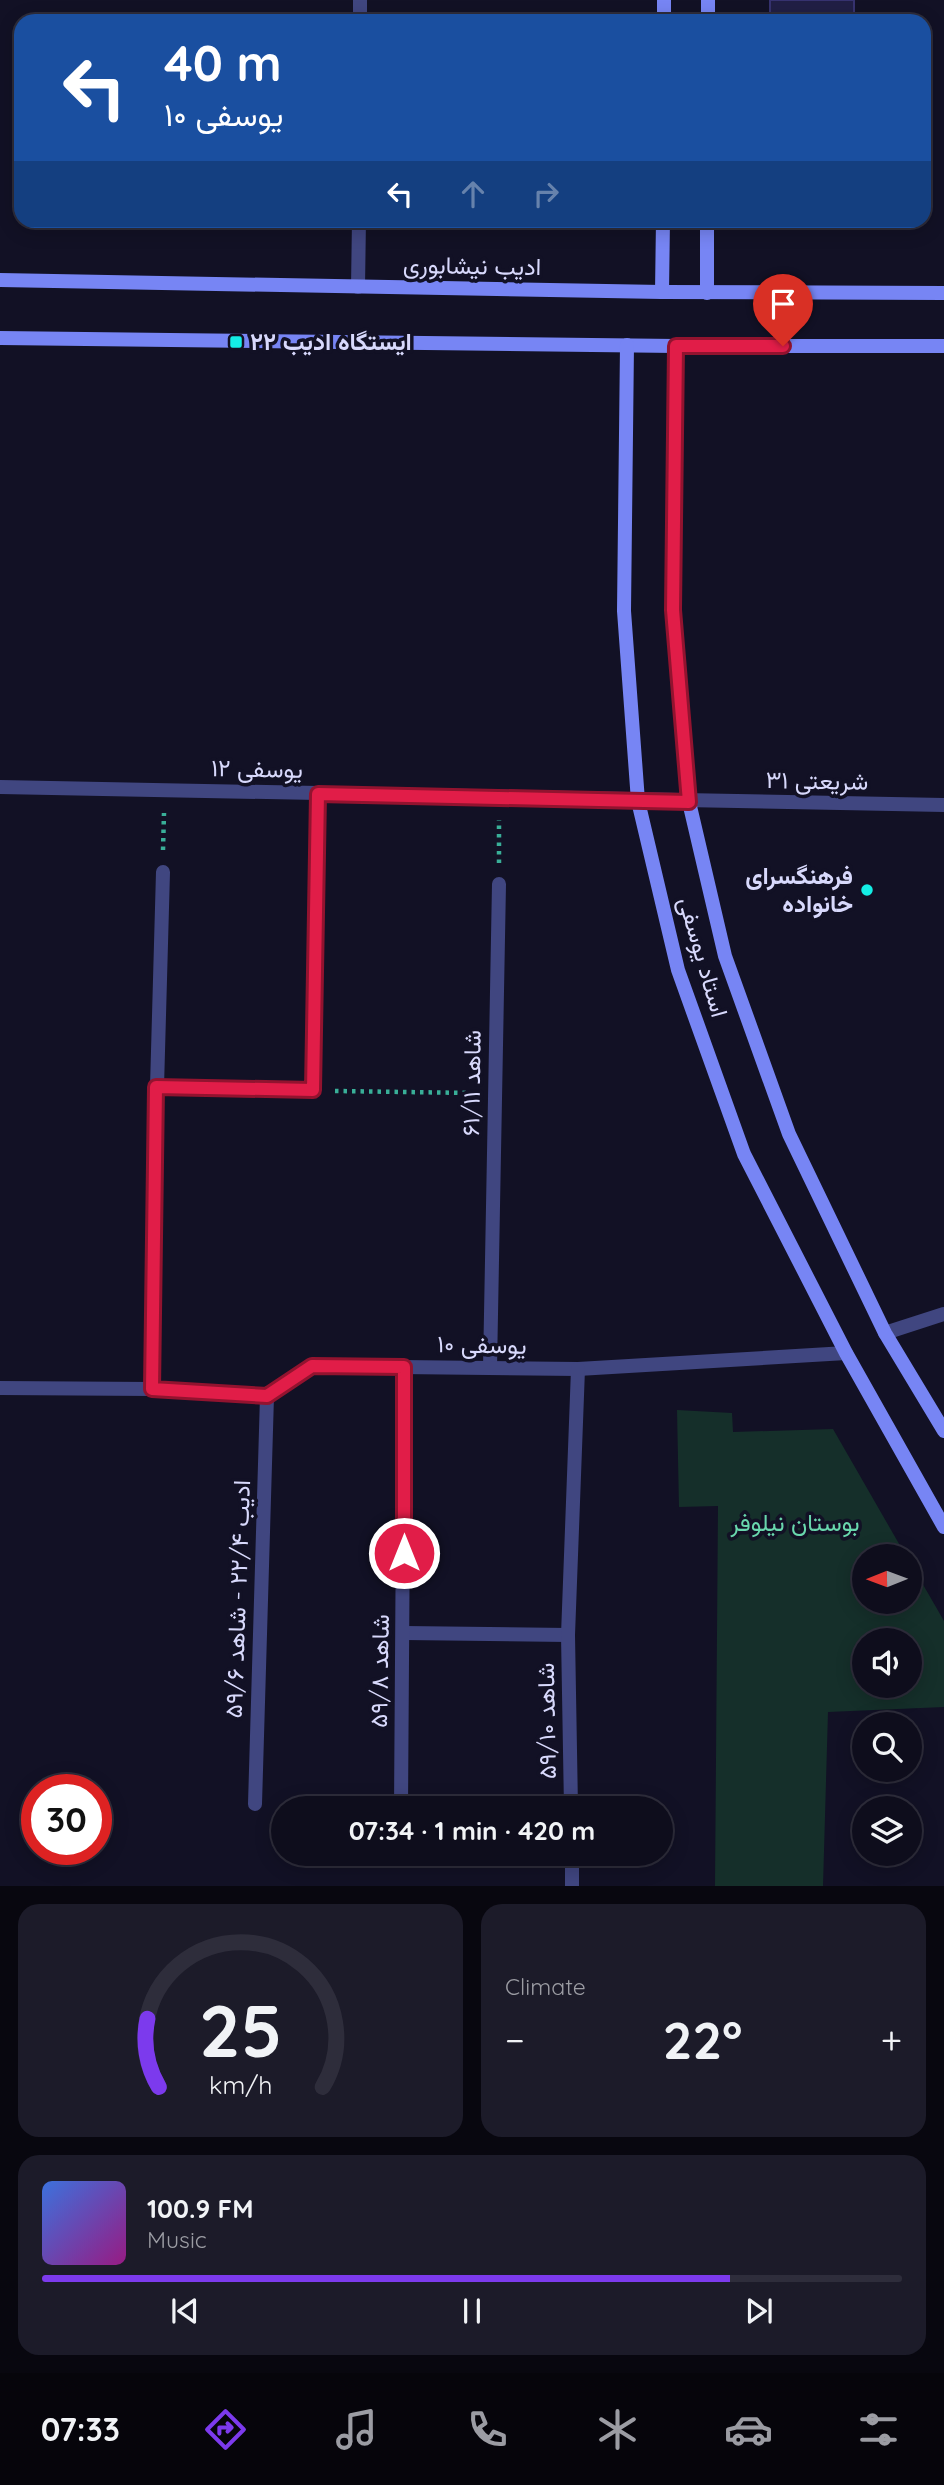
<!DOCTYPE html>
<html lang="en">
<head>
<meta charset="utf-8">
<style>
  :root { --surface:#0e0d1c; --page:#1c1b29; --text:#f1f3f6; --muted:#9b9ca3; --line:#2e2d3b; --accent:#7c3aed }
  body { margin:0; font-family:Quicksand,Vazirmatn,sans-serif; background:var(--page); color:var(--text); height:100vh; display:flex; flex-direction:column; font-size:26px; white-space:nowrap }
  * { box-sizing:border-box; margin:0 }
  p { font-size:23px; color:var(--muted) }
  .icon { flex:none; width:38px; height:38px; fill:none; stroke:currentColor; stroke-width:2; stroke-linecap:round; stroke-linejoin:round }
  .map { position:relative; height:1886px; overflow:hidden }
  .drawer { display:flex; flex-direction:column; gap:18px; padding:18px; background:#08070f; flex:1 }
  .drawer>* { flex:none }
  .top-card { position:absolute; left:14px; top:14px; width:917px; height:214px; border-radius:21px; box-shadow:0 4px 18px #0003,0 0 0 2px var(--line); background:#1a4fa0; color:#fff; overflow:hidden }
  .needle { width:46px; rotate:269deg }
  .fabs { position:absolute; left:852px; top:1544px; display:grid; gap:14px }
  .fabs a { display:grid; place-items:center; width:70px; height:70px; border-radius:50%; background:var(--surface); box-shadow:0 4px 18px #0003,0 0 0 2px var(--line); font-size:35px }
  .speed { position:absolute; left:21px; top:1774px; display:flex; gap:14px; font-size:35px; font-weight:700; text-align:center }
  .speed>* { display:grid; place-content:center; width:91px; height:91px; border-radius:50%; background:var(--surface); box-shadow:0 4px 18px #0003,0 0 0 2px var(--line); line-height:1 }
  .speed .limit { border:10px solid #d22; background:#fff; color:#111 }
  .pin { position:absolute; display:grid; place-items:center; width:60px; height:60px; color:#fff; margin:-72px -30px; border-radius:50% 50% 50% 0; rotate:-45deg; box-shadow:0 0 7px #0007 }
  .pin .icon { rotate:45deg }
  .me { position:absolute; width:77px; margin:-38px; rotate:0deg; stroke-linejoin:round; filter:drop-shadow(0 0 5px #0008) }
  .turn { display:flex; align-items:center; gap:24px; height:147px; padding:0 35px; font-size:32px }
  .turn .icon { width:91px; height:91px; stroke-width:2.5 }
  .turn b { display:block; font-size:49px; line-height:60px }
  .lanes { display:flex; align-items:center; height:66px; padding:0 35px; background:#0003; justify-content:center; gap:35px; direction:ltr }
  .lanes .off { opacity:.35 }
  .big { font-size:52px; font-weight:800; line-height:1.1 }
  .drawer .card { flex:1; display:flex; flex-direction:column; justify-content:center; gap:10px; min-width:0; padding:0 24px; border-radius:21px; background:var(--page) }
  .drawer .dial { align-items:center; gap:0 }
  .dial svg { height:182px; overflow:visible; fill:none; stroke:var(--line); stroke-width:7; stroke-linecap:round; text-anchor:middle }
  .dial text { fill:var(--text); stroke:none }
  .song { display:flex; align-items:center; gap:21px }
  .cover { width:84px; height:84px; border-radius:10px; background:linear-gradient(135deg,hsl(220 70% 55%),hsl(310 70% 35%)) }
  .played { height:7px; border-radius:4px; background:linear-gradient(90deg,var(--accent) 80%,var(--line) 80%) }
  .keys { display:flex; justify-content:space-around; direction:ltr }
  .heat { display:flex; justify-content:space-between; align-items:center; font-size:38px; direction:ltr }
  .drawer .tiles { flex:1; display:grid; gap:18px; grid-template-columns:1fr 1fr }
  .card:last-child { grid-column:span 2 }
  .trip { position:absolute; left:271px; top:1796px; width:402px; height:70px; border-radius:35px; background:var(--surface); box-shadow:0 4px 18px #0003,0 0 0 2px var(--line); font-weight:800; line-height:70px; text-align:center }
  .tab-bar { display:flex; height:112px; justify-content:space-around; align-items:center; background:#06050b; color:var(--muted) }
  .tab-bar .icon { width:49px; height:49px }
  .tab-bar .active { color:var(--accent) }
  .tab-bar b { font-size:32px; color:var(--text) }
  .map>svg:first-child { display:block }
  .green { fill:#152f2a; fill-rule:evenodd }
  .building { fill:#211f45; stroke:#36326f; stroke-width:2 }
  .lines { fill:none; stroke-linecap:round; stroke-linejoin:round }
  .path { stroke:#39af98; stroke-width:4.5; stroke-dasharray:3.5 5; stroke-linecap:butt }
  .lane { stroke:#404680; stroke-width:14 }
  .street { stroke:#404680; stroke-width:14 }
  .secondary { stroke:#7785f4; stroke-width:14 }
  .route-casing { stroke:#92132f; stroke-width:18 }
  .route { stroke:#e11d48; stroke-width:12 }
  .poi-dot { fill:#14ede5; stroke:#121125; stroke-width:2.5 }
  .labels { text-anchor:middle; stroke-width:7; stroke-linejoin:round; paint-order:stroke }
  .street-label { font-size:24px; fill:#d8d9fc; stroke:#121125 }
  .poi-label { font-size:24px; font-weight:bold; fill:#d8d9fc; stroke:#121125; text-anchor:start }
  .park-label { font-size:24px; fill:#69d7ad; stroke:#121125 }
</style>
</head>
<body>
<div class="map">
<svg width="944" height="1887" viewBox="0 0 944 1887">
  <rect width="100%" height="100%" fill="#121125"/>
  <path class="green" d="M677,1410L732,1413L733,1432L833,1429L906,1556H864V1601H910V1562L944,1621V1707L828,1712L823,1886H715L718,1506L679,1507ZM864,1640H910V1685H864Z"/>
  <rect class="building" x="770" y="0" width="84" height="21"/>
  <g class="lines">
    <g class="path">
      <path d="M163,850L164,813"/>
      <path d="M499,863V820"/>
      <path d="M335,1091L473,1093"/>
    </g>
    <g class="lane">
      <path d="M360,21V0"/>
      <path d="M358,287L359,220"/>
    </g>
    <g class="street">
      <path d="M0,787L944,805"/>
      <path d="M157,1087L163,872"/>
      <path d="M885,1333L944,1314"/>
      <path d="M490,1368L499,884"/>
      <path d="M0,1388L152,1389L267,1396L312,1366L578,1369L846,1353"/>
      <path d="M152,1389L157,1087L313,1090L319,794"/>
      <path d="M404,1633L568,1635"/>
      <path d="M255,1804L267,1396"/>
      <path d="M401,1808L404,1367"/>
      <path d="M571,1808L568,1635L578,1369"/>
      <path d="M572,1853V1887"/>
    </g>
    <g class="secondary">
      <path d="M664,21V0"/>
      <path d="M708,21V0"/>
      <path d="M0,280L662,292L944,293"/>
      <path d="M662,292L663,220"/>
      <path d="M707,293V220"/>
      <path d="M0,338L676,346H944"/>
      <path d="M627,345L624,611L638,801L678,970L744,1154L846,1353L944,1527"/>
      <path d="M676,346L673,610L689,802L725,956L789,1134L885,1333L944,1431"/>
    </g>
  </g>
  <g class="lines">
    <defs>
      <path id="route" d="M404,1553V1367L312,1366L267,1396L152,1389L156,1087L313,1090L318,794L689,802L673,610L676,346H783"/>
    </defs>
    <use href="#route" class="route-casing"/>
    <use href="#route" class="route"/>
  </g>
  <g class="poi-dot">
    <rect x="229" y="335" width="14" height="14" rx="3.5"/>
    <circle cx="867" cy="890" r="7"/>
  </g>
  <g class="labels">
    <g class="street-label">
      <text transform="translate(472 266) rotate(1)" y="8">ادیب نیشابوری</text>
      <text transform="translate(257 769) rotate(1)" y="8">یوسفی ۱۲</text>
      <text transform="translate(817 781) rotate(1)" y="8">شریعتی ۳۱</text>
      <text transform="translate(703 957) rotate(74)" y="8">استاد یوسفی</text>
      <text transform="translate(472 1083) rotate(-89)" y="8">شاهد ۶۱/۱۱</text>
      <text transform="translate(482 1345) rotate(1)" y="8">یوسفی ۱۰</text>
      <text transform="translate(238 1599) rotate(-88)" y="8">ادیب ۲۲/۴ - شاهد ۵۹/۶</text>
      <text transform="translate(380 1671) rotate(-89)" y="8">شاهد ۵۹/۸</text>
      <text transform="translate(547 1721) rotate(-91)" y="8">شاهد ۵۹/‍۱۰</text>
    </g>
    <g class="poi-label">
      <text x="250" y="350">ایستگاه ادیب ۲۲</text>
      <text x="853" y="884" text-anchor="end">فرهنگسرای<tspan x="853" dy="28">خانواده</tspan></text>
    </g>
    <g class="park-label">
      <text x="795" y="1531">بوستان نیلوفر</text>
    </g>
  </g>
</svg>
<div class="fabs">
<a><svg class="needle" viewBox="-14 -14 28 28"><path d="M0-13l5 13h-10z" fill="#e53935"/><path d="M0 13l5-13h-10z" fill="#9b9ca3"/></svg></a>
<a><svg class="icon" aria-label="sound" viewBox="0 0 24 24"><path d="M4 9h4l5-4v14l-5-4H4zM17 9q2 3 0 6"/></svg></a>
<a><svg class="icon" aria-label="search" viewBox="0 0 24 24"><circle cx="10" cy="10" r="6"/><path d="M15 15l6 6"/></svg></a>
<a><svg class="icon" aria-label="layers" viewBox="0 0 24 24"><path d="M12 4l9 5-9 5-9-5zM3 14l9 5 9-5"/></svg></a>
</div>
<div class="speed"><div class="limit">30</div></div>
<div class="pin" style="left:783px;top:346px;background:#d93025"><svg class="icon" aria-label="arrive" viewBox="0 0 24 24"><path d="M6 21V4h12l-3 4 3 4H6"/></svg></div>
<svg class="me" style="left:404px;top:1553px" viewBox="-20 -20 40 40"><circle r="17" fill="#e11d48" stroke="#fff" stroke-width="3"/><path d="M0-11L8 9 0 5-8 9z" fill="#fff"/></svg>
<div class="trip">07:34 · 1 min · 420 m</div>
<div class="top-card">
<div class="turn"><svg class="icon" aria-label="left" viewBox="0 0 24 24"><path d="M17 20v-9H6M10 6l-5 5 5 5"/></svg><div><b>40 m</b>یوسفی ۱۰</div></div>
<div class="lanes"><svg class="icon" aria-label="left" viewBox="0 0 24 24"><path d="M17 20v-9H6M10 6l-5 5 5 5"/></svg><svg class="icon off" aria-label="ahead" viewBox="0 0 24 24"><path d="M12 20V5M6 11l6-6 6 6"/></svg><svg class="icon off" aria-label="right" viewBox="0 0 24 24"><path d="M7 20v-9h11M14 6l5 5-5 5"/></svg></div>
</div>
</div>
<section class="drawer">
<div class="tiles">
<div class="card dial"><svg viewBox="0 0 100 80">
<path d="M14 69A42 42 0 1 1 86 69"/>
<path d="M14 69A42 42 0 0 1 9 39" stroke="#7c3aed"/>
<text x="50" y="56" font-size="32" font-weight="700">25</text>
<text x="50" y="72" font-size="11">km/h</text>
</svg></div>
<div class="card"><p>Climate</p>
<div class="heat"><a>−</a><b class="big">22°</b><a>+</a></div>
</div>
<div class="card">
<div class="song"><i class="cover"></i><div><b>100.9 FM</b><p>Music</p></div></div>
<div class="played"></div>
<div class="keys"><svg class="icon" aria-label="previous" viewBox="0 0 24 24"><path d="M18 5L8 12l10 7zM5 5v14"/></svg><svg class="icon" aria-label="pause" viewBox="0 0 24 24"><path d="M8 5v14M16 5v14"/></svg><svg class="icon" aria-label="next" viewBox="0 0 24 24"><path d="M6 5l10 7-10 7zM19 5v14"/></svg></div>
</div>
</div>
</section>
<nav class="tab-bar">
<b>07:33</b>
<svg class="icon active" aria-label="directions" viewBox="0 0 24 24"><path d="M12 3l9 9-9 9-9-9zM9 14v-3h6M13 9l2 2-2 2"/></svg>
<svg class="icon" aria-label="music" viewBox="0 0 24 24"><path d="M9 18V5l10-2v13"/><circle cx="6" cy="18" r="3"/><circle cx="16" cy="16" r="3"/></svg>
<svg class="icon" aria-label="phone" viewBox="0 0 24 24"><path d="M5 4h4l2 5-3 2q2 4 5 5l2-3 5 2v4C11 20 4 13 5 4z"/></svg>
<svg class="icon" aria-label="climate" viewBox="0 0 24 24"><path d="M12 3v18M4 7l16 10M4 17L20 7"/></svg>
<svg class="icon" aria-label="car" viewBox="0 0 24 24"><path d="M5 17H2v-5l4-1 3-4h7l3 4 3 1v5h-3M9 17h6M6 11h13"/><circle cx="7" cy="17" r="2"/><circle cx="17" cy="17" r="2"/></svg>
<svg class="icon" aria-label="filters" viewBox="0 0 24 24"><path d="M4 7h16M4 17h16"/><circle cx="9" cy="7" r="2"/><circle cx="15" cy="17" r="2"/></svg>
</nav>
</body>
</html>
